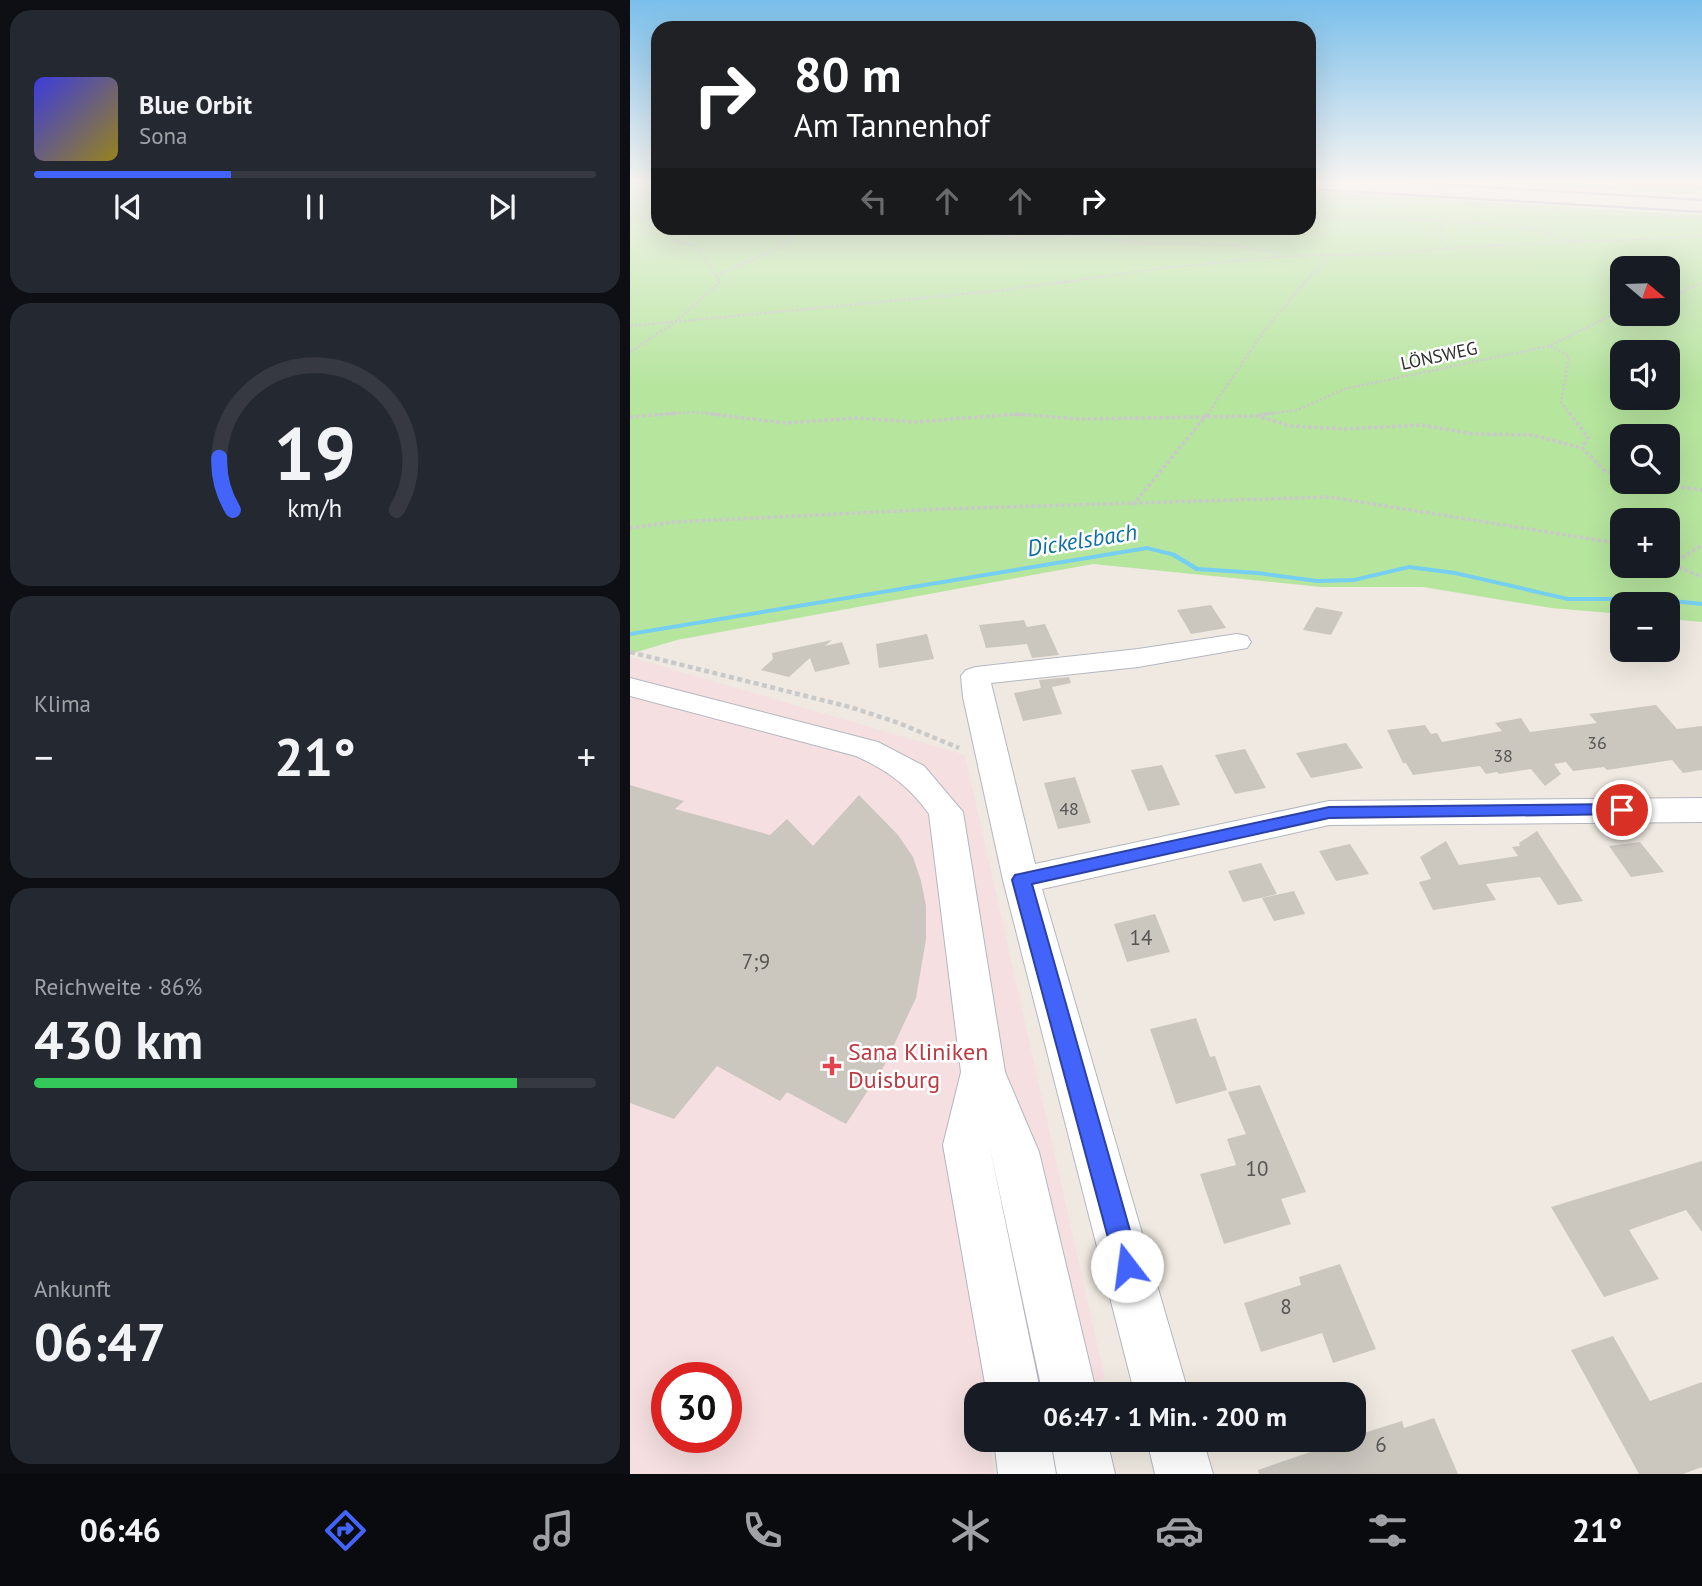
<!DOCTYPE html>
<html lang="de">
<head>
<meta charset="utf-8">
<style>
  :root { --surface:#171b24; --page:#242831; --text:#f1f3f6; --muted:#9ea1a6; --line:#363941; --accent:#4264fb }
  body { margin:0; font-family:"PT Sans",sans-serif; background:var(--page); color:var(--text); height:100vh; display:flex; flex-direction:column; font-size:26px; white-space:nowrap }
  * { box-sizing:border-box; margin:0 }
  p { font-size:23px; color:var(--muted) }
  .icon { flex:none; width:38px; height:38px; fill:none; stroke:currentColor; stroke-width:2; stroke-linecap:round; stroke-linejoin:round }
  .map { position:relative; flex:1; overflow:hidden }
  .drawer { display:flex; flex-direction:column; gap:10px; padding:10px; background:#0d0f14; width:630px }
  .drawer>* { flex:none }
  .guide { position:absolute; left:21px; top:21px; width:665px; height:214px; border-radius:21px; box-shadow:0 7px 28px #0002; background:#202124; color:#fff; overflow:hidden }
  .needle { width:46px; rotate:109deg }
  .fabs { position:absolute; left:980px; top:256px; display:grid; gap:14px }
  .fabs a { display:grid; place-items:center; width:70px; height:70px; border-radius:14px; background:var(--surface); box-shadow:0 7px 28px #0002; font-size:35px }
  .speed { position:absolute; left:21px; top:1362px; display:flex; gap:14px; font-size:35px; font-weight:700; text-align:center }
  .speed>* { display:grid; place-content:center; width:91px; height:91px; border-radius:50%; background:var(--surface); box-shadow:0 7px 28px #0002; line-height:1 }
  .speed .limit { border:10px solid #d22; background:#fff; color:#111 }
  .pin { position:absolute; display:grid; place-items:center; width:60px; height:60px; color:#fff; margin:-30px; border:4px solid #fff; border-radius:50%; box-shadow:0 2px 7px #0007 }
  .me { position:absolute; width:77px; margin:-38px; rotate:345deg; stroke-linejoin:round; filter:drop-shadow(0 0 5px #0008) }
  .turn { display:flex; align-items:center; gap:24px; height:147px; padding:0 28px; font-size:32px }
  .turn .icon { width:91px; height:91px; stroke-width:2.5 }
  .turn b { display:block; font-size:49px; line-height:60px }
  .lanes { display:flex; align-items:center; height:66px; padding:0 28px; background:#0003; justify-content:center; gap:35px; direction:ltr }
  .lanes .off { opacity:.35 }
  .big { font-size:52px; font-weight:700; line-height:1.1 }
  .drawer .tile { flex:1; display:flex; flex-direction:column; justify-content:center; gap:10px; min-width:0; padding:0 24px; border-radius:21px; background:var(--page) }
  .drawer .dial { align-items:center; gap:0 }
  .dial svg { height:182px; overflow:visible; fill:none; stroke:var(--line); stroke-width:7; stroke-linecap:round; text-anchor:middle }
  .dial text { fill:var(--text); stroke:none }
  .song { display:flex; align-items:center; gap:21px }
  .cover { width:84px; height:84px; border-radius:10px; background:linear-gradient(135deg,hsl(240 70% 55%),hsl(50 70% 35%)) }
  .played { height:7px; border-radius:4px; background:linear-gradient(90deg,var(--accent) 35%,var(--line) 35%) }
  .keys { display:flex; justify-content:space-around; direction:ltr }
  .heat { display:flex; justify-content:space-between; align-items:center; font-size:38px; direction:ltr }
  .charge { height:10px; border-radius:5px; background:linear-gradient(90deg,#34c759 86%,var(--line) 0) }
  .trip { position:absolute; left:334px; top:1382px; width:402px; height:70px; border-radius:21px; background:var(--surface); box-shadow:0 7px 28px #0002; font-weight:700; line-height:70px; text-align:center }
  .tab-bar { display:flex; height:112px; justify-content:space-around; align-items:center; background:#090b0e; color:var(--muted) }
  .tab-bar .icon { width:49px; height:49px }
  .tab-bar .current { color:var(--accent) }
  .tab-bar b { font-size:32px; color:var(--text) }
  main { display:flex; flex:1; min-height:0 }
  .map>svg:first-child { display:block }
  .medical { fill:#f5dfe0; fill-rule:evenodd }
  .green { fill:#b6e59e; fill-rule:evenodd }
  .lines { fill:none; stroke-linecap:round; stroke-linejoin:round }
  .stream { fill:#75cff0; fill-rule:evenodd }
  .building { fill:#cbc7bf }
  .minor-casing { stroke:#b4b7c1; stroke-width:2 }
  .highway-casing { stroke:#c9c9c9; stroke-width:3 }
  .path-far3 { stroke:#c9c9c9; stroke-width:2; stroke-dasharray:2.5 2; stroke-linecap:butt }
  .path-far2 { stroke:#c9c9c9; stroke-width:2.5; stroke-dasharray:2.5 2; stroke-linecap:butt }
  .path-far1 { stroke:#c9c9c9; stroke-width:3.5; stroke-dasharray:3.5 2.5; stroke-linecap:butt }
  .path { stroke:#c9c9c9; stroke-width:4.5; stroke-dasharray:5 3.5; stroke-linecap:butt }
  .minor { fill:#fff; fill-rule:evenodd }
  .highway { fill:#ffa35c; fill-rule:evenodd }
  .rail { stroke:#a3a6b8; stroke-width:2.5 }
  .route { fill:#4264fb; stroke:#2b41a3; stroke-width:2 }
  .health-dot { fill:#e0444e; stroke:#fff; stroke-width:2.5 }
  .labels { text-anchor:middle; stroke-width:5; stroke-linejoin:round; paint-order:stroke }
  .far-street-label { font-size:18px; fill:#2e2e2e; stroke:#fff }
  .number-label { font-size:18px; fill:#555452 }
  .near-number-label { font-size:21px; fill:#555452 }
  .water-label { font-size:23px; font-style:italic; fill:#0d6fa3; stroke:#fff }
  .near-health-label { font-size:24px; fill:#be3a42; stroke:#fff; text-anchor:start }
</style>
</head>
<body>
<main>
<section class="drawer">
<div class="tile">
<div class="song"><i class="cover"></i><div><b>Blue Orbit</b><p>Sona</p></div></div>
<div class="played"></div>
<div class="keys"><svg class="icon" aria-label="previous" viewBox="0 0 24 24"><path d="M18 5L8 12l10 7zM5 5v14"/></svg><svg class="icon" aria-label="pause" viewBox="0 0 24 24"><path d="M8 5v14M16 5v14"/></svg><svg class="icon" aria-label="next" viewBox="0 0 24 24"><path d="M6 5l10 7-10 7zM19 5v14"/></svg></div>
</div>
<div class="tile dial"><svg viewBox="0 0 100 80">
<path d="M14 69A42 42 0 1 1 86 69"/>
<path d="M14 69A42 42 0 0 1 8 46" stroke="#4264fb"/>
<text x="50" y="56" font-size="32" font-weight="700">19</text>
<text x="50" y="72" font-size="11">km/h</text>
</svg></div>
<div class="tile"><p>Klima</p>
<div class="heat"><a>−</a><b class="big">21°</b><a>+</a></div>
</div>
<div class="tile"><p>Reichweite · 86%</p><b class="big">430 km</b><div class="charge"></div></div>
<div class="tile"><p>Ankunft</p><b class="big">06:47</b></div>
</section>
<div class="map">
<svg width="1072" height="1474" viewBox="0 0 1072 1474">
  <rect width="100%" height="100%" fill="#efe9e1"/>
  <path class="medical" d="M0,657L335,755L475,1379L428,1395H346V1440H359L365,1474H0ZM37,1377H96V1437H37Z"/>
  <g class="green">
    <path d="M0,180H28V228H679V191L1072,215V622L1038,619V604H992V614L921,608L793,587H691L463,564L47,640L0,654ZM992,268H1038V313H992ZM992,352H1038V397H992ZM992,436H1038V481H992ZM992,520H1038V565H992Z"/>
    <path d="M814,180H901L1072,190V195Z"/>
  </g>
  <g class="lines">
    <path class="stream" d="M517,546L545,553L568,567L628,571L687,579L724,578L779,565L825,571L938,597H1024L1072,602V606L1024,601H938L825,575L779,569L724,582L687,583L628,575L566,571L541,556L517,550L0,636V632Z"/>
  </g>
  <g class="building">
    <path d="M581,605L596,628L561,634L547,610Z"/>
    <path d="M686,607L713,612L701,635L673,630Z"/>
    <path d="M394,620L397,627L415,624L429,655L402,658L397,644L356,648L349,625Z"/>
    <path d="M297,634L304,659L249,668L246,644Z"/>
    <path d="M202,640L195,646L212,642L220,664L185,672L180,658L159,677L131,670L143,659L142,653Z"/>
    <path d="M439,677L441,683L422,687L432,714L393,721L384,693L411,688L409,680Z"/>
    <path d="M1026,705L1047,729L1072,726V770L1053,773L1042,760L977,770L974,767L943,771L936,762L924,764L931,774L915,786L901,769L869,774L867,772L856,774L850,766L783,775L776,763H773L757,730L795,725L801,734L807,733L812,742L872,731L865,723L891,718L900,732L967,723L959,714Z"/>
    <path d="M716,743L733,768L681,778L666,753Z"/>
    <path d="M615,749L636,788L605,794L585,755Z"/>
    <path d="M532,765L550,805L518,811L501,770Z"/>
    <path d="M445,777L461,823L428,829L414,783Z"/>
    <path d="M0,785L54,801L45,809L140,835L157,819L183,846L229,795L268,835L283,857L291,881L296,906V939L286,998L254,1066L216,1124L157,1092L150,1101L87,1066L44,1119L0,1103Z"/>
    <path d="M907,831L953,901L928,905L910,877L856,884L866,900L803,910L789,882L801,879L790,857L816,841L829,865L888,856L882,847L890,846L889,843Z"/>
    <path d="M1010,842L1034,872L1001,877L979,846Z"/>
    <path d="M720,844L739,874L706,881L689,851Z"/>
    <path d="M631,863L647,894L613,902L598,871Z"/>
    <path d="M664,891L675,914L644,921L632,898Z"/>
    <path d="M525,914L540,952L497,962L484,924Z"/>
    <path d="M566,1018L580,1057L585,1056L597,1090L546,1104L520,1029Z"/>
    <path d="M630,1085L676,1192L651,1199L661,1224L594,1244L570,1174L606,1165L597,1139L616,1134L598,1092Z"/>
    <path d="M1072,1161V1232L1056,1210L999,1230L1029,1279L974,1297L921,1207Z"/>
    <path d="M710,1264L746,1349L703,1363L692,1333L631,1352L614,1303L671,1285L669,1277Z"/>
    <path d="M983,1336L1020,1401L1072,1382V1467L1053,1474H1009L941,1350Z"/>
    <path d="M804,1418L828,1474H629L628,1470L689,1449L686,1440H724V1436L772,1421L774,1428Z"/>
  </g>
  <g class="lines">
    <defs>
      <g id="minor">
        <path d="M607,634L617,636L621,642L617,648L508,667L361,683L405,864L699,801L1072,798V822L699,825L412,889L559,1395H505L373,880L333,697L331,676L336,670L346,667L508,649Z"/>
        <path d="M0,678L248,742L294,766L333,812L375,1072L409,1152L467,1395H413L359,1143L411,1395H357L313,1145L331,1072L299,814C279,786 257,770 226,756L0,696Z"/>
        <path d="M364,1440H420L426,1474H368Z"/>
        <path d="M421,1440H477L485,1474H427Z"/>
        <path d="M517,1440H573L583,1474H525Z"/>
      </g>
      <path id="highway" d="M977,180L1072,181V189L984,184Z"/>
    </defs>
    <use href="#minor" class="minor-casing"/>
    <use href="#highway" class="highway-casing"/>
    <g class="path-far3">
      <path d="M0,186L28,185"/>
      <path d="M679,194L1072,218"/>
      <path d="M0,205L5,206L8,216L28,222"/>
      <path d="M679,218C731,217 782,218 834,222C875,225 905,227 944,242"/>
      <path d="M732,219L729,211L743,199"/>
      <path d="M814,222L809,230L811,240L818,248"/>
      <path d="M37,228L44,240L67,246L91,283"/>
      <path d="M320,228L389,239L448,235L513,243L605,245L650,254"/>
      <path d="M86,275L145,250L175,228"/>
      <path d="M428,283L533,268L658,256L750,254L851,246L1072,236"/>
      <path d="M674,283L701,255"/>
    </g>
    <g class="path-far2">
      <path d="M1038,298L1072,283"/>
      <path d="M0,326L375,290L440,281"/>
      <path d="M920,346L939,356L931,403L941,415"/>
      <path d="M0,352L45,322L91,281"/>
      <path d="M26,415L65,412L89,415"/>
      <path d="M375,415H399"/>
      <path d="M577,415L634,331L676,281"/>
      <path d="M629,415L668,410L714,389L919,346L992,310"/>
    </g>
    <g class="path-far1">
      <path d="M75,413L155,423L227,418L286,422L387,414L449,419L627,416L660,426L715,429L791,425L843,434L902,435L952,448L974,470L992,477"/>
      <path d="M939,413L958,437L952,448"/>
      <path d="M629,415L643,413"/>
      <path d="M0,417L49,413"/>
      <path d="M1004,481L1072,490"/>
      <path d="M503,505L578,413"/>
      <path d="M0,528L44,522L309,509L700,497L992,544"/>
      <path d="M1038,563L1072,577"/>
      <path d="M1042,564L1072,545"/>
    </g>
    <path class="path" d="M0,652L220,707L266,722L329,748"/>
    <use href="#minor" class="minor"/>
    <use href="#highway" class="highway"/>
    <g class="rail">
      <path d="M740,180L1072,200"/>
      <path d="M679,189L1072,212"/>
    </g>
  </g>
  <linearGradient id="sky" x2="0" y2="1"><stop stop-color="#7abfeb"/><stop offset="0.47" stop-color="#f8f5f2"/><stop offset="1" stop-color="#f8f5f2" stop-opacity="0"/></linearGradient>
  <rect width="1072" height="386" fill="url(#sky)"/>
  <path class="route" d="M992,804L998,806L1001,810L998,814L699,818L402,884L510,1266L506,1275L497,1279L488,1275L382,880L385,875L699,807Z"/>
  <path class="health-dot" d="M198.5 1055.5h7v7h7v7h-7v7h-7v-7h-7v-7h7z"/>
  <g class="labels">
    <g class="far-street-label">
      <text transform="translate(809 356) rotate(-12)" y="6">LÖNSWEG</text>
    </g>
    <g class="number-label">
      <text x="967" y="749">36</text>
      <text x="873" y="762">38</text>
      <text x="439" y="815">48</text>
    </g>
    <g class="near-number-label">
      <text x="511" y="945">14</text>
      <text x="126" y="969">7;9</text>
      <text x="627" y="1176">10</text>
      <text x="656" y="1314">8</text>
      <text x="751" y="1452">6</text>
    </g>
    <g class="water-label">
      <text transform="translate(452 540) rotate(-9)" y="8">Dickelsbach</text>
    </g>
    <g class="near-health-label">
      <text x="218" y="1060">Sana Kliniken<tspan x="218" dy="28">Duisburg</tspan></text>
    </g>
  </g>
</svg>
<div class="fabs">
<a><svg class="needle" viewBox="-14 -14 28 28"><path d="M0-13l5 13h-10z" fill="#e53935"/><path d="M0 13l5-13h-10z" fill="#9ea1a6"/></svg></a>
<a><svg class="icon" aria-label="sound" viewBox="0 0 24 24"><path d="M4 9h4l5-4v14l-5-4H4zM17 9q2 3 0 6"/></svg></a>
<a><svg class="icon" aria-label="search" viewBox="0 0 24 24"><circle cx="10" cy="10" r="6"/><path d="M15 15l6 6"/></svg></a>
<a>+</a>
<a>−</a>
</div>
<div class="speed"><div class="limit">30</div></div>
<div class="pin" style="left:992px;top:810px;background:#d93025"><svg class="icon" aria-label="arrive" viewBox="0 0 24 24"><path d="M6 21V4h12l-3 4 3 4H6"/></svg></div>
<svg class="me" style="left:497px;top:1266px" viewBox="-20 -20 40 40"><circle r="19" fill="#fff"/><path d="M0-13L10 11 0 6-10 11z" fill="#4264fb"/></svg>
<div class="trip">06:47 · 1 Min. · 200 m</div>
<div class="guide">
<div class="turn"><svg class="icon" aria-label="right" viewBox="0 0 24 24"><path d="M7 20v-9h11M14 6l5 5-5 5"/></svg><div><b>80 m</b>Am Tannenhof</div></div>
<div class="lanes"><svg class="icon off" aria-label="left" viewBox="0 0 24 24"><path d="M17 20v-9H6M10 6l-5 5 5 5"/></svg><svg class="icon off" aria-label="ahead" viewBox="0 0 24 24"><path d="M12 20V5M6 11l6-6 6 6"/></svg><svg class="icon off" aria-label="ahead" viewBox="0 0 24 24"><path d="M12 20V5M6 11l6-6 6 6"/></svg><svg class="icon" aria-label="right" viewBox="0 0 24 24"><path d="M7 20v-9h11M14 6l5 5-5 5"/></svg></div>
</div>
</div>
</main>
<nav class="tab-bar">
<b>06:46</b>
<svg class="icon current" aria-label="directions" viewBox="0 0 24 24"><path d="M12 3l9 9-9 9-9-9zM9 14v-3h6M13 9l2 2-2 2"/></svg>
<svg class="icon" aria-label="music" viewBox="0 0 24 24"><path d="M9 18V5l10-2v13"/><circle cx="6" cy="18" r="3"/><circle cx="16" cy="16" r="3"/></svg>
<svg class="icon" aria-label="phone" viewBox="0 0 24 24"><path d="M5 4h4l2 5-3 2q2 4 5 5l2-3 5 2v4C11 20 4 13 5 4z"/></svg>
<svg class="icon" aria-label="climate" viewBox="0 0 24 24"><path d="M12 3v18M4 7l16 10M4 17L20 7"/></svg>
<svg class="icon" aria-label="car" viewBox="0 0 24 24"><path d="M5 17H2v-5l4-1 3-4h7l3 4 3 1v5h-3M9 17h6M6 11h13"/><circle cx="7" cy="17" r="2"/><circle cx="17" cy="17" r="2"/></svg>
<svg class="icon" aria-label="filters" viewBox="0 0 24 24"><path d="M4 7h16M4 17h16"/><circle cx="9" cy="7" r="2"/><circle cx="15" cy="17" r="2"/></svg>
<b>21°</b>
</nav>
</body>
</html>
